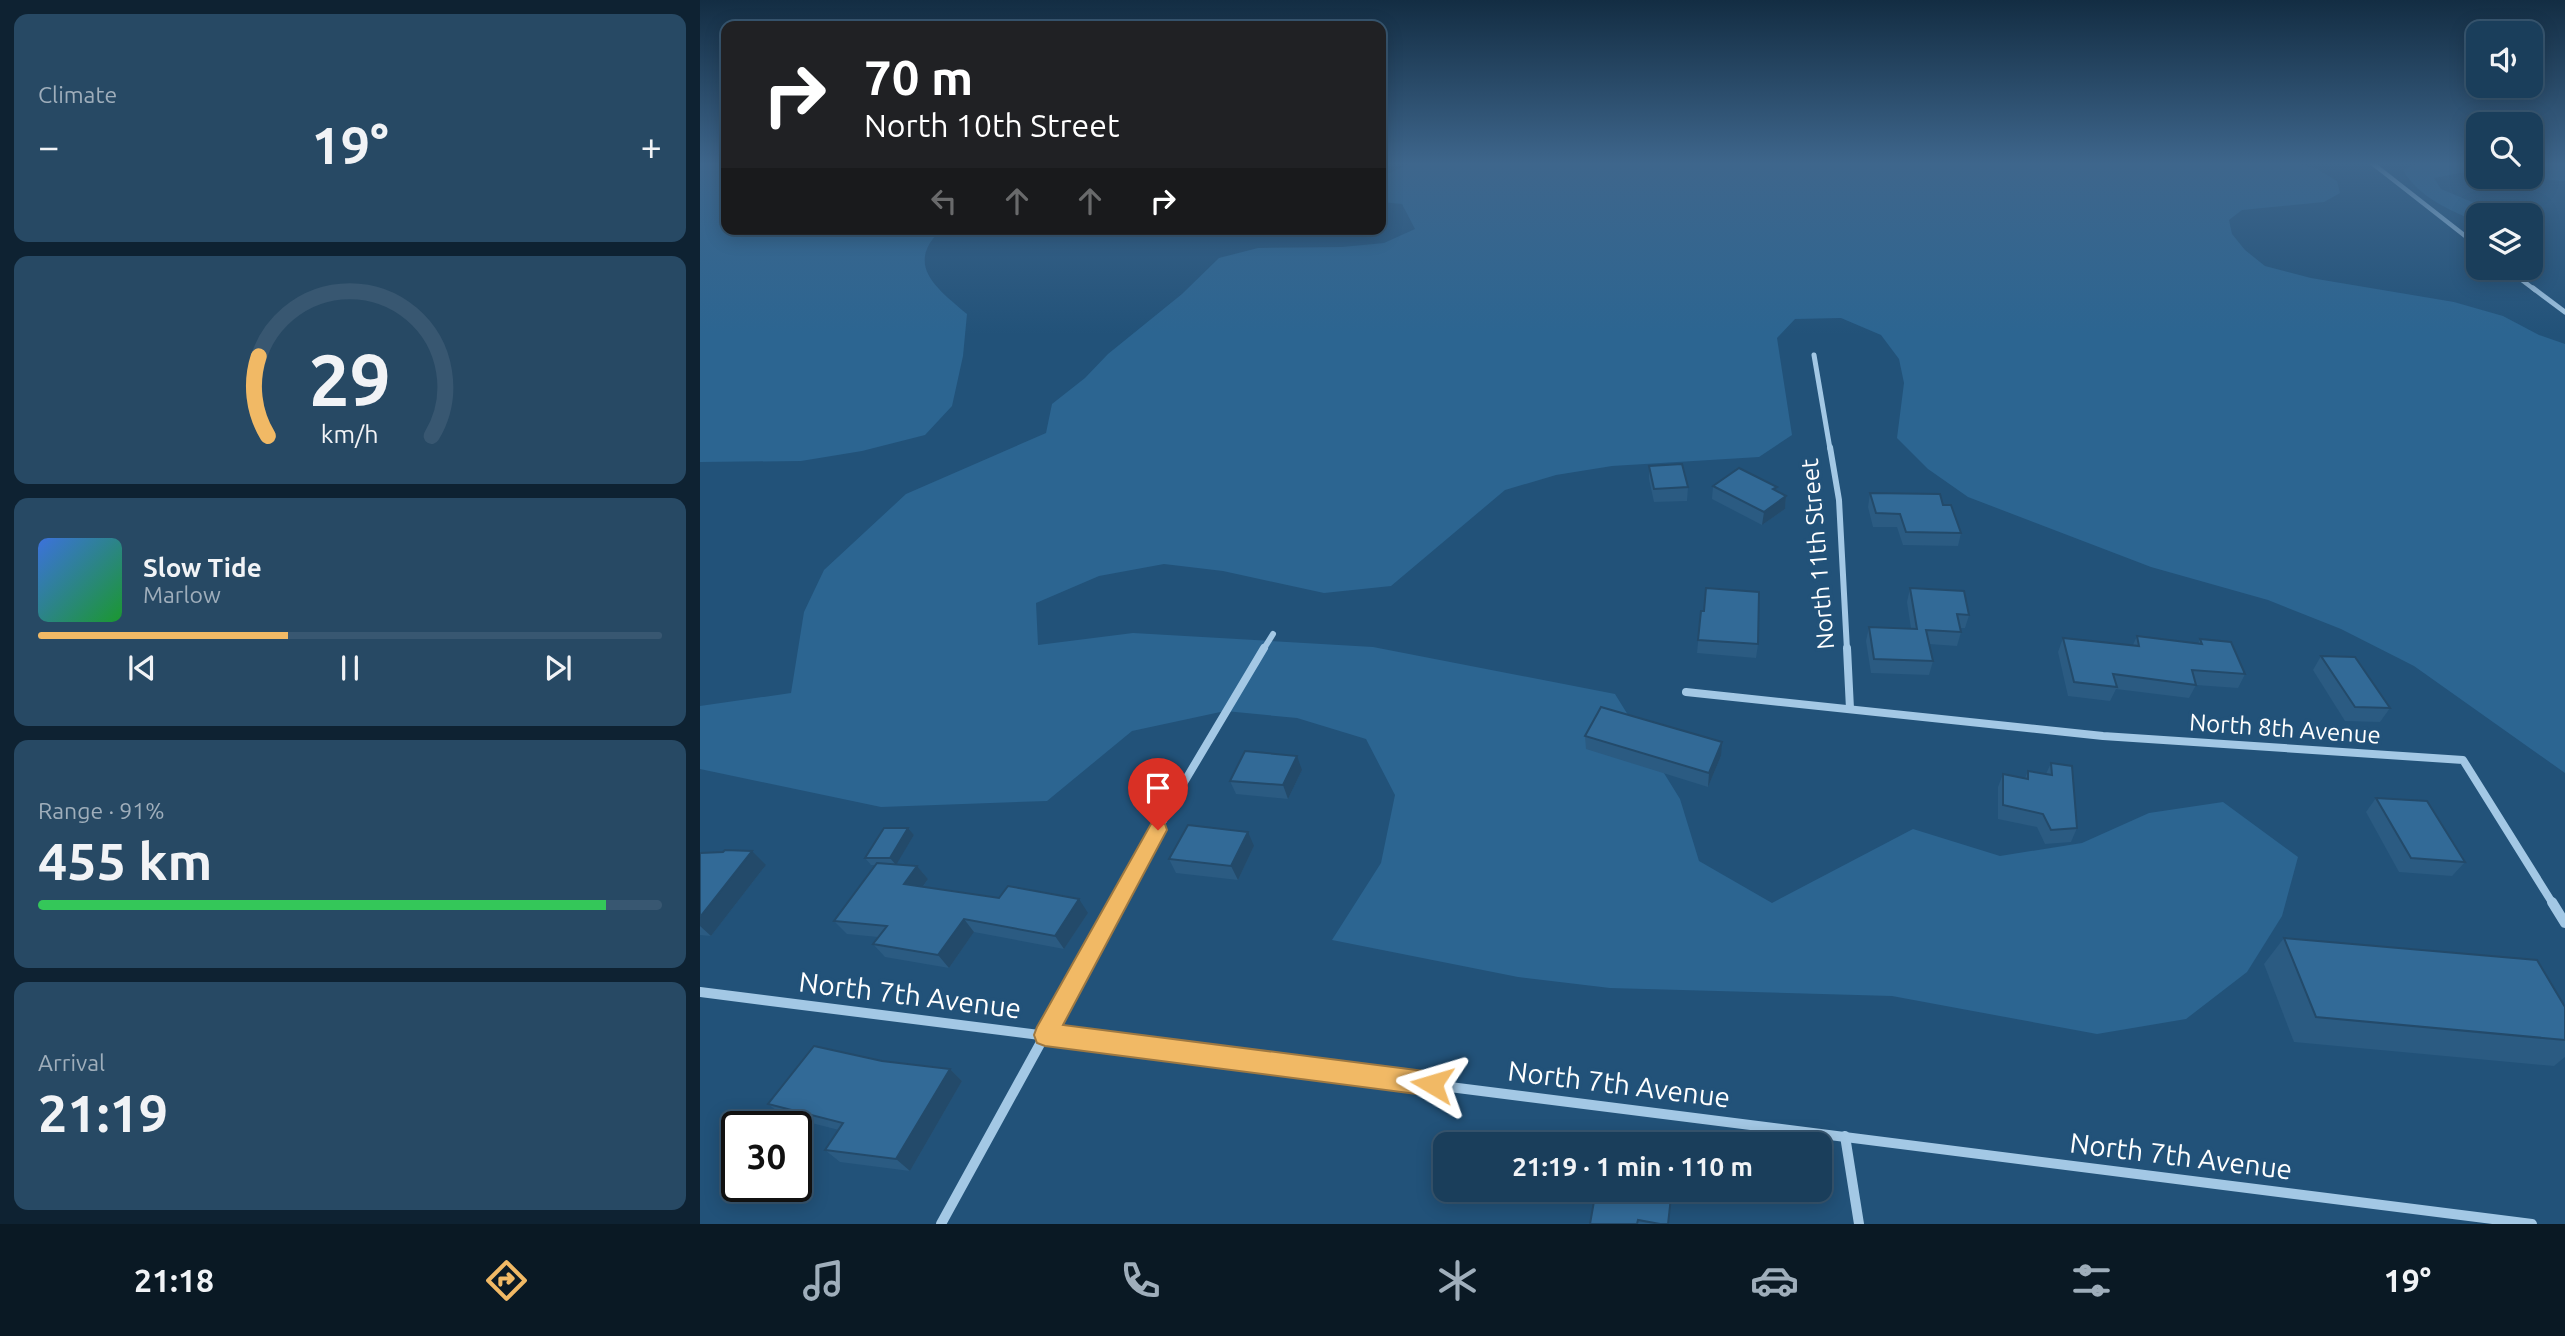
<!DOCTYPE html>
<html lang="en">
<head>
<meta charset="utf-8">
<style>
  :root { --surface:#1a3e5b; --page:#274964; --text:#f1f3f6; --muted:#9faebb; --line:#385771; --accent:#f1b965 }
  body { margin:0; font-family:Ubuntu,sans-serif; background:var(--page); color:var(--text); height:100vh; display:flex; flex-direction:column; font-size:26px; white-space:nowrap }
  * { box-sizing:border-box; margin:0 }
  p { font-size:23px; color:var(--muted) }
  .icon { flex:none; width:38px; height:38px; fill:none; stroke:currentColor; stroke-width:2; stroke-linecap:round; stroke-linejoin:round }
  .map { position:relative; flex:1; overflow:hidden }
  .panel { display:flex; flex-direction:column; gap:14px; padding:14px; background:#0e2232; width:700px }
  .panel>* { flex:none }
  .top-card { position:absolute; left:21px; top:21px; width:665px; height:214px; border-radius:14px; box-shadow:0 4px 18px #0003,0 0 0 2px var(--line); background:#202124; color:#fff; overflow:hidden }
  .controls { position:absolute; left:1766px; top:21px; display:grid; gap:14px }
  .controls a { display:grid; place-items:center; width:77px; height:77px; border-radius:14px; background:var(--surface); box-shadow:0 4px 18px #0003,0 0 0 2px var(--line); font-size:35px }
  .speed { position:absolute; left:21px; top:1111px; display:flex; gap:14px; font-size:35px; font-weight:700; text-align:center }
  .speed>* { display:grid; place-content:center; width:91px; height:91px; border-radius:50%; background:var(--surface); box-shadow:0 4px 18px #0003,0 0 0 2px var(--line); line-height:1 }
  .speed .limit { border:4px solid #111; border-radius:10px; background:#fff; color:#111 }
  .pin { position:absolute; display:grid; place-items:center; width:60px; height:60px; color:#fff; margin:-72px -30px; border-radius:50% 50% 50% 0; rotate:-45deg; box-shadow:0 0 7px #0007 }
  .pin .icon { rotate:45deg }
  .me { position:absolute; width:77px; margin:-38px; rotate:277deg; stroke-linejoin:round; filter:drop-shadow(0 0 5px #0008) }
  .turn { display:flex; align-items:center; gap:24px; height:147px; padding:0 28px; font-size:32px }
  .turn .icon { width:91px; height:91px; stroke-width:2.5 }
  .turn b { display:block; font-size:49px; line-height:60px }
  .lanes { display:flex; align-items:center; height:66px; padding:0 28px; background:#0003; justify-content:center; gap:35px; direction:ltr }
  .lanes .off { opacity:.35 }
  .big { font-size:52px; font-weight:700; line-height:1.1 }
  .panel .widget { flex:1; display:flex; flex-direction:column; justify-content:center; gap:10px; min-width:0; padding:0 24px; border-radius:14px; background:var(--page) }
  .panel .dial { align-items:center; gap:0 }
  .dial svg { height:182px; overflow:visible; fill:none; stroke:var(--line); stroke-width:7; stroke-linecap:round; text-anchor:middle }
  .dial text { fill:var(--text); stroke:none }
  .song { display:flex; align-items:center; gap:21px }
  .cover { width:84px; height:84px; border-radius:10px; background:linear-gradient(135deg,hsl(220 70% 55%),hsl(130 70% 35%)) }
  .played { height:7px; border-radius:4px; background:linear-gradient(90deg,var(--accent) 40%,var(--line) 40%) }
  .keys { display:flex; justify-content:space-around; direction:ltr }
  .heat { display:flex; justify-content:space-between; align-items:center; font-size:38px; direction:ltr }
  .charge { height:10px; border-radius:5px; background:linear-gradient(90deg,#34c759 91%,var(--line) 0) }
  .trip { position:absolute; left:733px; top:1132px; width:399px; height:70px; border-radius:14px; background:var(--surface); box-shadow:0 4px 18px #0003,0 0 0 2px var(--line); font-weight:700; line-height:70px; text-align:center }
  .menu { display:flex; height:112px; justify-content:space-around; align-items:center; background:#0a1924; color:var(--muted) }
  .menu .icon { width:49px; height:49px }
  .menu .selected { color:var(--accent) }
  .menu b { font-size:32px; color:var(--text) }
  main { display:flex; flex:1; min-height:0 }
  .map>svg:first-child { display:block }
  .green { fill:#2c6591 }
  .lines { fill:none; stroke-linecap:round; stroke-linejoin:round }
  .minor-far4 { stroke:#a3c8e5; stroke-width:4.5 }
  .minor-far3 { stroke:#a3c8e5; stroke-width:5 }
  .minor-far2 { stroke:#a3c8e5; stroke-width:6 }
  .minor-far1 { stroke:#a3c8e5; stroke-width:8 }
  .minor { stroke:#a3c8e5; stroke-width:10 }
  .wall { fill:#2b5b82 }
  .shaded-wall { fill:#234a6a }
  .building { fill:#326a97; stroke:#234a6a; stroke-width:2 }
  .route { fill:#f1b965; stroke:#9d7842; stroke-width:2 }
  .labels { text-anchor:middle; stroke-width:7; stroke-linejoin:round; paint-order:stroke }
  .street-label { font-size:24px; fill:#fff; stroke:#225279 }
  .near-street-label { font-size:28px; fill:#fff; stroke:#225279 }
</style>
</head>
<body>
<main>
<section class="panel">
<div class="widget"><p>Climate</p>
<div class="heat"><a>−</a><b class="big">19°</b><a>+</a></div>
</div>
<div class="widget dial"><svg viewBox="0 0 100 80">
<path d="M14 69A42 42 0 1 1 86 69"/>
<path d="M14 69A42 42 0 0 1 10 34" stroke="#f1b965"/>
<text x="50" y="56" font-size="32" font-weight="700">29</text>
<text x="50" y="72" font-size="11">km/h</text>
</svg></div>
<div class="widget">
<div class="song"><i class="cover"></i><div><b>Slow Tide</b><p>Marlow</p></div></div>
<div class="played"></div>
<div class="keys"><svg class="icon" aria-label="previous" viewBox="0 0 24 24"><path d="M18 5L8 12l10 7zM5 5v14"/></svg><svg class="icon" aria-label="pause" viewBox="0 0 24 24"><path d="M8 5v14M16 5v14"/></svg><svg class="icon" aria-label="next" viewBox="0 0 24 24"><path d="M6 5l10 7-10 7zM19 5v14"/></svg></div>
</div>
<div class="widget"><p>Range · 91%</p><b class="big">455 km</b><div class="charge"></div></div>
<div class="widget"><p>Arrival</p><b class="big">21:19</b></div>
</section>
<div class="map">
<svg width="1865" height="1224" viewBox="0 0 1865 1224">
  <rect width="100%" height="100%" fill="#225279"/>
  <g class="green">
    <path d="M0,163H26V229H242C203,265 238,289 267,314L263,356L252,406L225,435L162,451L101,461L0,462Z"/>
    <path d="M711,163H1596L1617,169L1637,181L1640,193L1624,202L1542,210L1529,220L1532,234L1545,250L1565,266L1611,278L1754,302L1803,316L1839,335L1865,344V773L1714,666L1641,629L1568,600L1451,567L1268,497L1228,469L1197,438L1204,383L1199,359L1181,335L1141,318L1095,319L1077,338L1092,435L1059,457L912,466L856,475L805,490L691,586L624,593L523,571L464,564L399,576L336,603L338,645L433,633L673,647L915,694L980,799L999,861L1072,903L1213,829L1300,856L1382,843L1449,813L1523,802L1598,857L1582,916L1547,972L1486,1019L1397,1034L1192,996L910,988L818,977L632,940L681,863L695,795L666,739L597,718L525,711L432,731L347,801L181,807L0,769V706L91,693L104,612L124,570L206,494L346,433L352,404L385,378L408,354L482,294L519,258L558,248L642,247L684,243L715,229L702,204L681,202V177Z"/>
    <path d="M1718,163H1778V174L1760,173L1734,178L1741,189L1803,215H1778V222C1751,211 1718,197 1703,170Z"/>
    <path d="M1831,163H1865V181L1808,177H1830Z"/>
  </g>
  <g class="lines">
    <g class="minor-far4">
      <path d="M1672,163L1778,246"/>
      <path d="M1806,268L1835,290"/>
    </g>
    <g class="minor-far3">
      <path d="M1833,288L1865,312"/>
      <path d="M1114,355L1130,449"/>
    </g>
    <g class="minor-far2">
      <path d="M1130,447L1139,500L1147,650"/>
      <path d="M563,650L573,634"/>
    </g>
    <g class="minor-far1">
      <path d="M1147,648L1150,709"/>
      <path d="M986,692L1403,736L1763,760L1853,904"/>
      <path d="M417,904L483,784L564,648"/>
    </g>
    <g class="minor">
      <path d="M1852,902L1865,923"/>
      <path d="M0,992L1832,1224"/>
      <path d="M1145,1136L1159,1224"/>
      <path d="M241,1224L418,902"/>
    </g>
  </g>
  <g class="wall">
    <path d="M949,466L988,487L987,501L954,502L949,479Z"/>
    <path d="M1013,486L1076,491L1086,496L1085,509L1062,525L1012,499Z"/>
    <path d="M1170,493L1243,505L1261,533L1258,546L1203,545L1197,527H1173L1168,507Z"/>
    <path d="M1210,588L1269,615L1265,628H1260L1261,632L1257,646L1229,644L1233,661L1229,675L1171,673L1166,641L1169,627L1211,628L1207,602Z"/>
    <path d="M1001,611H1004L1058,644L1056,658L997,653Z"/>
    <path d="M1437,636L1498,644L1500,639L1545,674L1538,688L1496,685L1489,698L1416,689L1410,701L1368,696L1358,652L1363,638L1433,645Z"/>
    <path d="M1621,656L1690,708L1680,722L1645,721L1613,670Z"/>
    <path d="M885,736L1021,756L1008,787L886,749Z"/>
    <path d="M1351,763L1377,828L1371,842L1345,844L1337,827L1298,819V787L1303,774L1325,778L1328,771L1346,774Z"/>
    <path d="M602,770L588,799L536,794L530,781Z"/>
    <path d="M1676,798L1765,862L1752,876L1699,872L1666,812Z"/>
    <path d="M208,828L214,835L196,864L217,866L228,879L223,887L388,913L364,949L274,932L249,968L185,957L173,944L178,937L147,934L134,921L176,865H171L165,858Z"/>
    <path d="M554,846L538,880L476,873L469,859Z"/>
    <path d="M0,853L66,865L11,936L0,935Z"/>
    <path d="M1584,938L1865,1007V1057L1854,1066L1594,1042L1564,964Z"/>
    <path d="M182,1061L250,1069L262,1081L210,1171L140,1162L125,1150L139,1130L84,1116L68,1104Z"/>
    <path d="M896,1190H960V1194L968,1224H890Z"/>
  </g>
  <g class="shaded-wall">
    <path d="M1086,496L1085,509L1062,525L1064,512Z"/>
    <path d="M1022,742L1021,756L1008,787L1009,773Z"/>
    <path d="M597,756L602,770L588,799L583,785Z"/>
    <path d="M208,828L214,835L196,865L190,858Z"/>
    <path d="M548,832L554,846L538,880L531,866Z"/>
    <path d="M52,851L66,865L11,936L0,926V917Z"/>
    <path d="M217,866L228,879L215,898L204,884Z"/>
    <path d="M379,899L388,913L364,949L355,936Z"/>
    <path d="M264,919L274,932L249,968L238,955Z"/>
    <path d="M250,1069L262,1081L210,1171L196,1159Z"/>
  </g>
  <g class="building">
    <path d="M982,464L988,487L954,489L949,466Z"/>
    <path d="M1039,468L1077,487L1073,489L1086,496L1064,512L1013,486Z"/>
    <path d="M1170,493L1240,494L1243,505H1251L1261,533L1206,532L1200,514L1176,513Z"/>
    <path d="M1006,588L1059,592L1058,644L998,640L1001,611H1004Z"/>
    <path d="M1210,588L1264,591L1269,615L1257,614L1261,632L1226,630L1233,661L1174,659L1169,627L1217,629Z"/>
    <path d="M1437,636L1502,644L1500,639L1531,642L1545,674L1492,670L1496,685L1413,674L1417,687L1374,682L1363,638L1439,646Z"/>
    <path d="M1621,656L1655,657L1690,708L1655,707Z"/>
    <path d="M901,707L1022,742L1009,773L885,736Z"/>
    <path d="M545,751L597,756L583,785L530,781Z"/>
    <path d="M1351,763L1372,766L1377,828L1351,830L1343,814L1303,805V774L1328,779V771L1352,775Z"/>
    <path d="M1676,798L1727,801L1765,862L1711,858Z"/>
    <path d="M488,825L548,832L531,866L469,859Z"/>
    <path d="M184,828H208L190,858H165Z"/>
    <path d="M25,850L52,851L0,917V853L23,852Z"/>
    <path d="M177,863L217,866L204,884L299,898L308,886L379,899L355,936L264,919L238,955L173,944L187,926L134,921Z"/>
    <path d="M1584,938L1837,960L1865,1007V1040L1616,1017Z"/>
    <path d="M114,1046L182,1061L250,1069L196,1159L125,1150L143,1123L68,1104Z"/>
    <path d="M896,1190H959V1194L971,1197L968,1224H960L938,1220L937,1224H890Z"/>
  </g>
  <linearGradient id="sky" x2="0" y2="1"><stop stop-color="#132d43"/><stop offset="0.49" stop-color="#3e668c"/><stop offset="1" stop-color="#3e668c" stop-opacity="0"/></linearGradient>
  <rect width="1865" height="334" fill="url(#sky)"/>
  <path class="route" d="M458,822L465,824L467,830L363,1025L732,1072L740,1075L744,1084L740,1092L732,1096L345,1046L337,1043L334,1035L337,1027L451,824Z"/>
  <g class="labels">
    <g class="street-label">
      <text transform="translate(1118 554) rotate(-95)" y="8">North 11th Street</text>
      <text transform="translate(1585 729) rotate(4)" y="8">North 8th Avenue</text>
    </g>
    <g class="near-street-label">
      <text transform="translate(210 995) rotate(7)" y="10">North 7th Avenue</text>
      <text transform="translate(919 1084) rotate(7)" y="10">North 7th Avenue</text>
      <text transform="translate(1481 1156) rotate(7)" y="10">North 7th Avenue</text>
    </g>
  </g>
</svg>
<div class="controls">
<a><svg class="icon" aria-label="sound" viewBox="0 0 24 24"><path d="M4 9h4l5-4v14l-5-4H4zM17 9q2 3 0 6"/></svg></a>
<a><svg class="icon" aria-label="search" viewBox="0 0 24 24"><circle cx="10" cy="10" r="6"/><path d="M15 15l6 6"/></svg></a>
<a><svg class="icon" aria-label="layers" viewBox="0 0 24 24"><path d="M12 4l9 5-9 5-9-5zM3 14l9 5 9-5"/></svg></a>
</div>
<div class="speed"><div class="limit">30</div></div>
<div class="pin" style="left:458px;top:830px;background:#d93025"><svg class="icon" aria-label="arrive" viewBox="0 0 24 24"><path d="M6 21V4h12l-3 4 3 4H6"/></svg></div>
<svg class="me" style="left:732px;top:1084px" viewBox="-20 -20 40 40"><path d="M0-17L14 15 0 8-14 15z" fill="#f1b965" stroke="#fff" stroke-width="4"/></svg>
<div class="trip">21:19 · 1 min · 110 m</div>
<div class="top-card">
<div class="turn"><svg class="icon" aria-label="right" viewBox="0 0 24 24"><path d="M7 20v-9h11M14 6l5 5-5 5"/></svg><div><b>70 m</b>North 10th Street</div></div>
<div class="lanes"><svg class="icon off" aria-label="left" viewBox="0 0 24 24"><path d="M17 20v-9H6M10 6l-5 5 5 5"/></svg><svg class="icon off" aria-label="ahead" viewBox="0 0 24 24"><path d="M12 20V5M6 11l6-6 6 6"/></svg><svg class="icon off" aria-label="ahead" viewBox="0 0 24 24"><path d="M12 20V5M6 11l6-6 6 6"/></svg><svg class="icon" aria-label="right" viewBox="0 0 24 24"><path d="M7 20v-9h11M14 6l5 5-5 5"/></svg></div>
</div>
</div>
</main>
<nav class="menu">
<b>21:18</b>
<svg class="icon selected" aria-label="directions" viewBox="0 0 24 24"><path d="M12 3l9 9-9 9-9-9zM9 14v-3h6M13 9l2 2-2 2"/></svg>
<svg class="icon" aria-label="music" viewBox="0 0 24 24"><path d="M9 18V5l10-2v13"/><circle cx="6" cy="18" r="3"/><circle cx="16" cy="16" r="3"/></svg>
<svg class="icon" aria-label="phone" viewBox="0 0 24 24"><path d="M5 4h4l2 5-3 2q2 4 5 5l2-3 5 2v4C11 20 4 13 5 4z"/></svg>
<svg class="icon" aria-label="climate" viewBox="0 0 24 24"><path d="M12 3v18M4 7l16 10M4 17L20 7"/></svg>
<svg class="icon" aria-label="car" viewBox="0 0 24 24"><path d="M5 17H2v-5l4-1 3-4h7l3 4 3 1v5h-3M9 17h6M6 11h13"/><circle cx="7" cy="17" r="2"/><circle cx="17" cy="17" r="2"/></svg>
<svg class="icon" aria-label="filters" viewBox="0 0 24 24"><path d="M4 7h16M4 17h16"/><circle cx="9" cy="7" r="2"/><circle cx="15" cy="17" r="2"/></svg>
<b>19°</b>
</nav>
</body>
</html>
